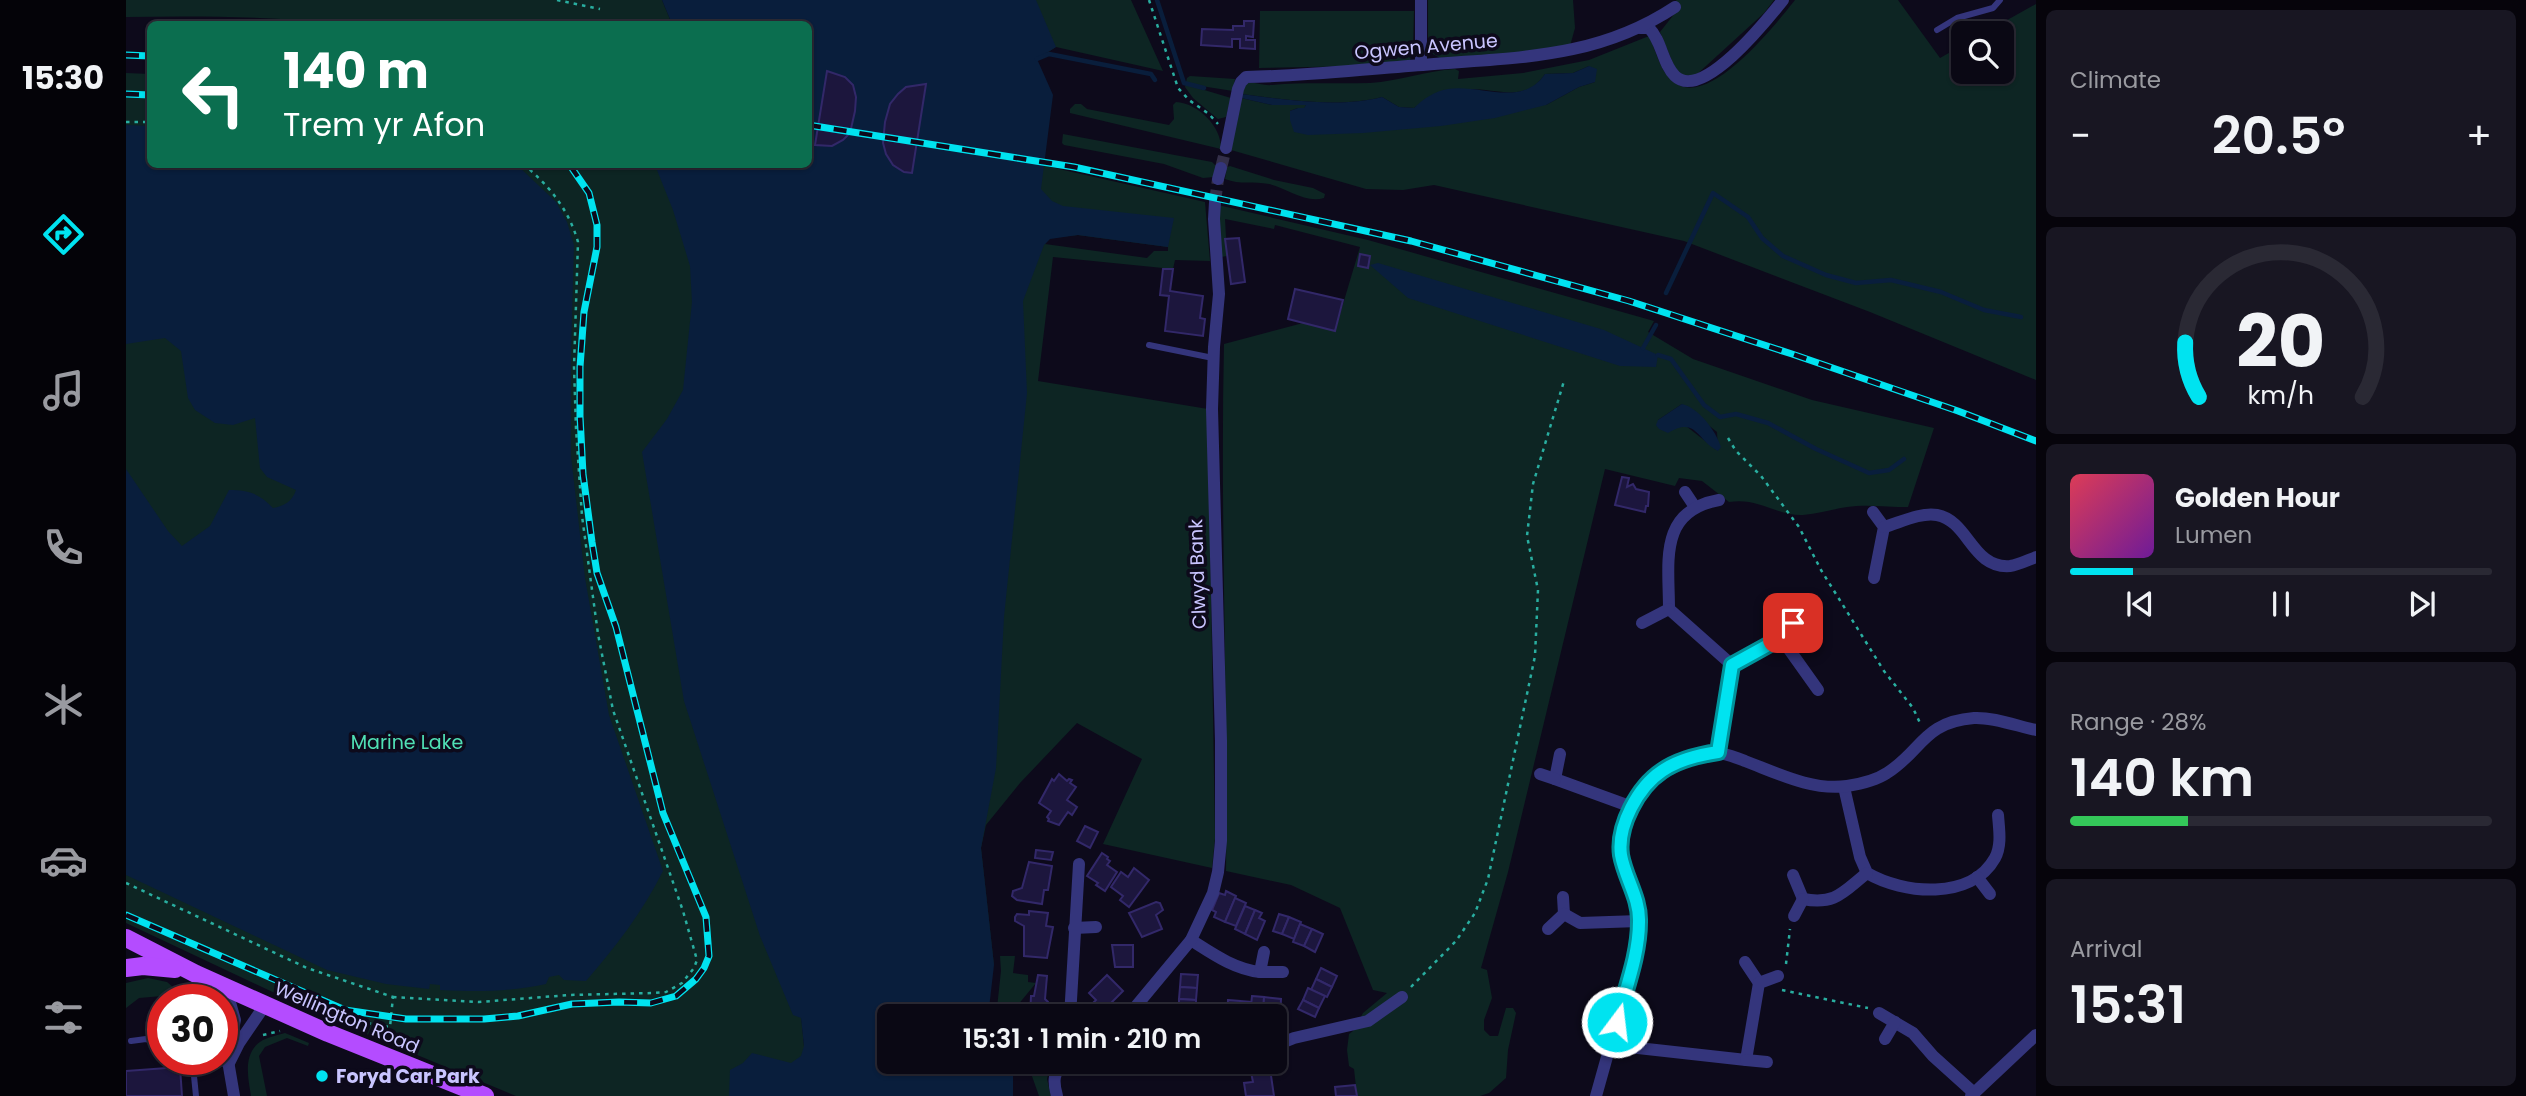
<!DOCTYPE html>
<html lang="en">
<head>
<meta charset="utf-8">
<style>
  :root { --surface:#0a0814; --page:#181622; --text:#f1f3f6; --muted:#999aa0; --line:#2a2934; --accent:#00e3f0 }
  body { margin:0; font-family:Poppins,sans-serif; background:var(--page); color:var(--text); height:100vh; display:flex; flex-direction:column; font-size:26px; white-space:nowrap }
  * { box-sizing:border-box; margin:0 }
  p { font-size:23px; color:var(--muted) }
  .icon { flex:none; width:38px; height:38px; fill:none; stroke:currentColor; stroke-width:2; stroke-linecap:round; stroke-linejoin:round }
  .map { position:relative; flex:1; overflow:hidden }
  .details { display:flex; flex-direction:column; gap:10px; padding:10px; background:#06040b; width:490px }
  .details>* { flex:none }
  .top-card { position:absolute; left:21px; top:21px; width:665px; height:147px; border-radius:10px; box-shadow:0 2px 5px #0004,0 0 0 2px var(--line); background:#0b6e4f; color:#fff; overflow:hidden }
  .controls { position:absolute; left:1825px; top:21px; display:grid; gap:14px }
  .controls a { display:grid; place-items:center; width:63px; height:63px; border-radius:10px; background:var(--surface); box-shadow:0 2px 5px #0004,0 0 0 2px var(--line); font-size:35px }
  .speed { position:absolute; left:21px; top:984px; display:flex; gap:14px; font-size:35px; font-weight:700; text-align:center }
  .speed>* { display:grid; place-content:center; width:91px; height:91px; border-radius:50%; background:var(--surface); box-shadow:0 2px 5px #0004,0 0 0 2px var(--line); line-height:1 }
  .speed .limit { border:10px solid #d22; background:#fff; color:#111 }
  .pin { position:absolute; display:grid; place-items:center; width:60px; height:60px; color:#fff; margin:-30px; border-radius:14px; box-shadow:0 4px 10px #0006 }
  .me { position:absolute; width:77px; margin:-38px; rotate:15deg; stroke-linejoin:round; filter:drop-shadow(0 0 5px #0008) }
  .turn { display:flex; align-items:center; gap:24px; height:147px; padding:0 21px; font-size:32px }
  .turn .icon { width:91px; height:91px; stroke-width:2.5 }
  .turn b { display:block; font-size:49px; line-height:60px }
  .big { font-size:52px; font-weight:600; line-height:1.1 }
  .details .tile { flex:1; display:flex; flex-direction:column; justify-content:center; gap:10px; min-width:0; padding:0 24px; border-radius:10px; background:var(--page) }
  .details .dial { align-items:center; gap:0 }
  .dial svg { height:182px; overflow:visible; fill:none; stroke:var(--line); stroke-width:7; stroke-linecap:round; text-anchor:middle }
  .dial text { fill:var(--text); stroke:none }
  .song { display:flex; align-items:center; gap:21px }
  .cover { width:84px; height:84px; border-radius:10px; background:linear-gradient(135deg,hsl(350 70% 55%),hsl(280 70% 35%)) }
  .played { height:7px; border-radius:4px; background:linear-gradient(90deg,var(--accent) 15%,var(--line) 15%) }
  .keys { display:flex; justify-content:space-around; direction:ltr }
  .heat { display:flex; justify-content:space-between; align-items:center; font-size:38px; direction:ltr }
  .charge { height:10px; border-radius:5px; background:linear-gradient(90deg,#34c759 28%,var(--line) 0) }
  .trip { position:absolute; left:751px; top:1004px; width:410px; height:70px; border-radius:10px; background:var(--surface); box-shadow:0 2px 5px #0004,0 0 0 2px var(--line); font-weight:600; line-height:70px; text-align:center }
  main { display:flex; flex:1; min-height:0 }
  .menu { display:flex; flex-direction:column; width:126px; justify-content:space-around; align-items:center; background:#040308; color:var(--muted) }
  .menu .icon { width:49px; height:49px }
  .menu .selected { color:var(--accent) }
  .menu b { font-size:32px; color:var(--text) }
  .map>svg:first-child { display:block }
  .green { fill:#0d2523; fill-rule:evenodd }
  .water { fill:#091e3c }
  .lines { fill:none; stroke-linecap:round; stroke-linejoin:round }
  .stream { stroke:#091e3c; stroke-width:4.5 }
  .building { fill:#1c163d; stroke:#322869; stroke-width:2 }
  .minor-tunnel { stroke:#332f49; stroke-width:12; stroke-dasharray:12 6; stroke-linecap:butt }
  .path { stroke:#29aea0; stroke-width:2.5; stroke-dasharray:3.5 5; stroke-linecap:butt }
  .service { stroke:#34357c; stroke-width:6 }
  .minor { stroke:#34357c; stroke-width:12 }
  .primary { stroke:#b44cff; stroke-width:18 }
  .tram { stroke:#00e3f0; stroke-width:2 }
  .rail-casing { stroke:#00e3f0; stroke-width:7 }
  .rail { stroke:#0d0a1b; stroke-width:4.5; stroke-dasharray:13; stroke-linecap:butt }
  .route-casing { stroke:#00949c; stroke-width:18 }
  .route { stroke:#00e3f0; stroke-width:12 }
  .poi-dot { fill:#00e3f0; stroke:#0d0a1b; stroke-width:2.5 }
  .labels { text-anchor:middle; stroke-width:7; stroke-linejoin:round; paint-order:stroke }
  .street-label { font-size:19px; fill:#c9c5ff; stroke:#0d0a1b }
  .park-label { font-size:19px; fill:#50e0b5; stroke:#0d0a1b }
  .poi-label { font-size:19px; font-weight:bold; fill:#c9c5ff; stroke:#0d0a1b; text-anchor:start }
</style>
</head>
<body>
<main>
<nav class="menu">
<b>15:30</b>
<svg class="icon selected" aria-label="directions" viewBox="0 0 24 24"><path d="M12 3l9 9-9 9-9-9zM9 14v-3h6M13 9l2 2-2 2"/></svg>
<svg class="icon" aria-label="music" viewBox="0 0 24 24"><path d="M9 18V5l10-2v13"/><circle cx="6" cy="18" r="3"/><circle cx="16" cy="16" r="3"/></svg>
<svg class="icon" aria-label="phone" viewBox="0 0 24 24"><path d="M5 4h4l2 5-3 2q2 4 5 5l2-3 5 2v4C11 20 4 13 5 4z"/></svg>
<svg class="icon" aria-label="climate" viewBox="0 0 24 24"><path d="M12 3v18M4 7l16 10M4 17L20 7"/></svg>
<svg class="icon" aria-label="car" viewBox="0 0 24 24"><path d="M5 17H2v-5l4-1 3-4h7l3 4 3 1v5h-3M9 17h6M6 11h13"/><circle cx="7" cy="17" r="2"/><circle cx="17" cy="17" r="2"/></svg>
<svg class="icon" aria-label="filters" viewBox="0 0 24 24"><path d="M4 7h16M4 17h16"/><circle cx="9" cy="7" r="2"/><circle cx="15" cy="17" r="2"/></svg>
</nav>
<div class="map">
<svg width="1910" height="1096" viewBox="0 0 1910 1096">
  <rect width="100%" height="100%" fill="#0d0a1b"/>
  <g class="green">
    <path d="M0,0H536L546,24H217C146,16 72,16 0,17Z"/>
    <path d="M866,0H1005L1037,71L930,47L911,59Z"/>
    <path d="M1302,0H1447L1449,28L1444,46L1385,54L1314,58L1305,53L1302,48Z"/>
    <path d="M1550,0H1648L1638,13L1569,76L1552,75L1534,32L1553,8Z"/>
    <path d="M1669,0H1772L1814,58L1837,45L1838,72H1876V33H1858L1910,4V380L1744,312L1558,241L1308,185L1277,190L1240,189L1105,150L1115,98L1146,105H1180L1178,109L1172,108L1164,111L1420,105L1453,87L1469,82L1463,66L1447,73L1419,74C1400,103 1373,89 1344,89C1326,90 1302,96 1288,108L1273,107L1256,97C1214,108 1159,100 1116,94L1120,83C1130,82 1138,86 1146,85C1178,82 1211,84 1244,83C1273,81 1300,71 1329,69L1333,71L1332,79L1397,73L1463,60L1523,36C1530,51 1535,74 1549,83C1584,108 1649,25 1669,0Z"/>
    <path d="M1134,11H1288L1287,52L1284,60L1237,66L1133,68Z"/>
    <path d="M0,73L24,74V164L592,165L678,1046L728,1096H390L202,1018L0,923Z"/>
    <path d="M1064,76L1109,79L1107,91L1075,86V89L1105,98L1100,117L1092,119L1067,98L1059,87L1061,78Z"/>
    <path d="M1050,102C1072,103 1096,127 1095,149L944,113V109L949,104H955L961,109L1043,125L1048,119L1047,105Z"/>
    <path d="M937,134L1086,162L1090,166L1088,177L1077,178L1038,164L938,145L936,143Z"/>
    <path d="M902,162L1079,202L1084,261L1049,260L1047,269L927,257L912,381L1082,409L1089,838L1086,868L977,844L1016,759L951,723L894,783L860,825L855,848L868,965L784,859ZM952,235L1042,247V251H1028L1021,258L919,244L924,238Z"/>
    <path d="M1104,166L1148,180L1187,188L1199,194L1198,198C1180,204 1161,188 1143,184C1128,181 1114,185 1099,179L1101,167Z"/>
    <path d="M1092,205L1242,240L1528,321L1522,332L1567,359L1686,400L1808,428L1782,507C1762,507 1740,504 1721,507C1707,509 1692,514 1677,515C1650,516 1633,497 1603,502L1576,481L1553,478L1549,486L1479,469L1382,872L1355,968L1361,970L1366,998L1358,1020V1030L1364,1036H1372L1380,1008H1387L1390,1013L1382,1050L1380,1078L1363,1093L1354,1096H1231L1228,1069L1223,1066L1221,1050L1223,1034L1227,1031L1237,1013L1261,993L1247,990L1214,908L1165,885L1100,871C1102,695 1094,520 1098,344L1177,323L1209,331L1234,247L1149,225L1148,229L1099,219L1101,256L1095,257ZM1556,404L1591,432L1592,451L1560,426L1532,420Z"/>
    <path d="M874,956H889L887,973L902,975V982L910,983L882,1017H870L875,971Z"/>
    <path d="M22,978L41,982L61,999H53L48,995L13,998L0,1008V983Z"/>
    <path d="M159,1033L183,1043L182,1046L161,1038L139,1047L133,1056L141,1096H125C122,1077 116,1052 137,1040C143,1037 152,1035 159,1033Z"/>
    <path d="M901,1062H918L924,1066L921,1079L925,1096H913Z"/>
  </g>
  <g class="water">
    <path d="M536,0H910L930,47L911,59L927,95L915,189L926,201L937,206L1048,218L1042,247L952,235L924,239L918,245L897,301L901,393L878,617L870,768L855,848L868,965L862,1017H763V1062H878L887,1073V1096H603L604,1070L617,1063L626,1053L665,1063L675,1056L678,1046L675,1018L667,1015L634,936L558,701L516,452L541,419L557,390L566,302L564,266L547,210L529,165L682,164V24H546Z"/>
    <path d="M1463,66L1471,69L1469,82L1453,87L1420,105L1369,118L1315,126L1237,133L1182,135L1168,132L1164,120V111L1172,108H1178L1180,105H1146L1115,98L1116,94C1159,100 1214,108 1256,97L1273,107L1288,108C1297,99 1309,91 1322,89C1355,84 1396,108 1419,74L1447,73Z"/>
    <path d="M0,125L24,126V164L391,165L430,202L441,222L448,245L445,352V456L459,578L483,715L537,871C516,913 490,946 460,981L438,980L433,975L423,977L420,984C383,992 352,992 314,990V985L304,984L303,989L260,984L201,970L0,875V469L42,531L56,546L84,526L103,490C123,490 134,494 147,508C158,506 166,502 170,490L141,477L134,468L129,418L107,425L89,423L69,410L62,398L55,351L39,338L0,344Z"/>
    <path d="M1252,263L1478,330L1532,355L1530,367L1494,366L1282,298L1244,265Z"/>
    <path d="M1556,404C1573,408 1590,431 1595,447L1592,451C1570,440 1571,416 1542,433L1533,429L1530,425L1532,420Z"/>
  </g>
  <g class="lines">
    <g class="stream">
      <path d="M1031,0L1058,83L1078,88"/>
      <path d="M911,59L923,54L1025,74L1029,80"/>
      <path d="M1540,293L1587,193L1622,217L1636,238L1657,256L1700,275L1730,283L1765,280L1815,292L1858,310L1895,317"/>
      <path d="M1517,348L1530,325"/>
      <path d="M1532,355L1545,359L1578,405L1594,417L1610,414L1642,423L1690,449L1743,473L1763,470L1778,459"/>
    </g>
  </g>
  <g class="building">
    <path d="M1118,21H1128L1127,37L1120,36V40H1129V49L1114,48V39H1106V47L1075,45L1076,29L1107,30V26H1118Z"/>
    <path d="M701,71L719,77L727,85L730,97L729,111L724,133L717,140L706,146L689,145Z"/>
    <path d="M800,84L786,173L778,172L767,165L760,154L757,143L759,122L764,104L772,94L780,87Z"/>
    <path d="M1113,238L1119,282L1105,284L1099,239Z"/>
    <path d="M1234,254L1244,256L1242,268L1232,266Z"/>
    <path d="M1037,269H1047L1044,291L1077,296L1074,318L1079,319L1077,336L1039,331L1043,296L1034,295Z"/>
    <path d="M1169,289L1217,300L1209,331L1162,319Z"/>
    <path d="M1496,477L1503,478L1501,487L1507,484L1510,489L1523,492L1522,506H1520L1519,512L1489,505Z"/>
    <path d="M933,774L941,781L943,779L946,780L944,783L950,787L941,800L951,807L946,815L942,812L933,825L922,821L923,819L921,817L925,811L913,803L926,779L928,781Z"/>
    <path d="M959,826L972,832L964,848L951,841Z"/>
    <path d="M910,850L927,852L925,860L909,858Z"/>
    <path d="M976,853L982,857L981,859L984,861L981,865L991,872L979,891L970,885L972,883L961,876Z"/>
    <path d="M903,862L926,866L922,890H918L916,904L891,900L886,896L887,891L896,888Z"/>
    <path d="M1008,868L1023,880L1003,907L994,900L997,896L985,887L995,872L1002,877Z"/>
    <path d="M1100,891L1110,896L1099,922L1088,917L1090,912L1086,910L1093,893L1099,895Z"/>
    <path d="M1109,898L1120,903L1110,926L1099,922Z"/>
    <path d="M1030,902L1034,903L1037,910L1030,915L1036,929L1016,937L1003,913Z"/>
    <path d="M1119,906L1129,910L1119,934L1109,929Z"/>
    <path d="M1129,910L1136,913L1133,918L1139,921L1131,940L1119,934Z"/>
    <path d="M903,911L922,913L920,926L927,927L921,958L898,956V926L889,921V917L891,914L903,915Z"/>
    <path d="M1153,914L1163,917L1156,934L1147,931Z"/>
    <path d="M1163,917L1175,922L1168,939L1156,934Z"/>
    <path d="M1174,924L1186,929L1178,946L1167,942Z"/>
    <path d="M1186,929L1197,934L1189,952L1178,946Z"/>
    <path d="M986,945H1007V967H989Z"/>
    <path d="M1195,968L1211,976L1206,987L1190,979Z"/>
    <path d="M1055,974L1072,975L1071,988L1054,987Z"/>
    <path d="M912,975L921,976L919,999L922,1002L921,1013L919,1014V1017H904L905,996H908Z"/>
    <path d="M981,975L997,991L976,1012L967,1003L970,1000L963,993Z"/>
    <path d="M1190,979L1206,987L1201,997L1185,990Z"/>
    <path d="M1054,987L1071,988L1070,1000L1053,999Z"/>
    <path d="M1182,988L1199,996L1193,1008L1177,1000Z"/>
    <path d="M1126,996L1138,997L1137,1017L1124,1016Z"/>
    <path d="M1138,997L1155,999L1154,1018L1137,1017Z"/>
    <path d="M1053,999L1070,1000V1011L1053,1009Z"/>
    <path d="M1102,1000L1114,1001L1113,1017H1101Z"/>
    <path d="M1177,1000L1193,1008L1189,1017L1172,1009Z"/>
    <path d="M1114,1001L1125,1002L1124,1017H1113Z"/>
    <path d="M1130,1062H1143L1148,1096H1120L1118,1083L1127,1082L1125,1072L1132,1071Z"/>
    <path d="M54,1067L56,1096H0V1071Z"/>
    <path d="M1229,1085L1231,1096H1210L1209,1087Z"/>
  </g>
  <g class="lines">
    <g class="minor-tunnel">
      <path d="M1095,168L1100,148"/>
      <path d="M1089,202L1092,179"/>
    </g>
    <g class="path">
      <path d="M431,0L474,9"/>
      <path d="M1023,0L1052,88L1063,100L1083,114L1092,124"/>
      <path d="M0,122H24"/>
      <path d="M1602,438L1610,451L1635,476L1673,527L1695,570L1758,671L1787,708L1794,723"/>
      <path d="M0,883L181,968L267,997L264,1027L211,1018"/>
      <path d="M1660,964L1664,929"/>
      <path d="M55,986L68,999"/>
      <path d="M1285,987L1330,941L1349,913L1362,879L1409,656L1412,590L1401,536L1407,484L1438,381"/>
      <path d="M1656,990L1742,1008"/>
      <path d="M267,997L353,1002L443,995L528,993L540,992L556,983L568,968L571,960L557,911L487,710L472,634L456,516L450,429L448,367L452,242C443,210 423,185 397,164"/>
      <path d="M137,1035L154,1031"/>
    </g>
    <g class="service">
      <path d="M1811,30L1831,18L1867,8L1874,0"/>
      <path d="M1023,345L1087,358"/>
      <path d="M5,1041L20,1039L37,1044"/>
      <path d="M58,1059L67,1066L102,1063"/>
      <path d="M67,1066L70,1096"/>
    </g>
    <g class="minor">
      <path d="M1295,0V65"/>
      <path d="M1514,28H1523C1536,41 1536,63 1549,76C1576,102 1641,20 1657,0"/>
      <path d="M1100,148L1112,89L1115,82L1120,77C1180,76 1237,69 1297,65C1388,57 1469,60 1549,7"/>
      <path d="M1092,179L1095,168"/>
      <path d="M1559,492L1569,507"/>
      <path d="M1593,500C1532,511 1543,562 1543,609L1606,665L1655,638L1692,690"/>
      <path d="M1747,512L1758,527L1748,578"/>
      <path d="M1758,527C1773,523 1794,512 1811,515C1843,521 1846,569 1884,566C1892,565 1902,560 1910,557"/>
      <path d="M1516,623L1543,609"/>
      <path d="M1655,638L1667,623"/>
      <path d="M1592,752L1606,665"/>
      <path d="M1434,754L1429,779L1506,807"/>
      <path d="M1414,774L1429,779"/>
      <path d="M1718,787L1734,857L1741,873C1777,894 1845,901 1869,858C1876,845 1873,829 1872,815"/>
      <path d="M1667,875L1677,899"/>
      <path d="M1851,877L1864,894"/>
      <path d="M1437,897L1438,914"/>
      <path d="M1677,899C1710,905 1717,892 1741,873"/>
      <path d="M1668,916L1677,899"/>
      <path d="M948,928L970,927"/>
      <path d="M1422,929L1438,914L1454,923L1513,921"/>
      <path d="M1065,940C1087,954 1108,969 1134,972L1138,952"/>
      <path d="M1619,962L1633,983"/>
      <path d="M1134,972H1157"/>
      <path d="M95,986L103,999L109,1020L101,1055L108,1096"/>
      <path d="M1753,1013L1787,1033L1807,1056L1848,1093"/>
      <path d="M944,1017L953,864"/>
      <path d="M1001,1017L1065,940L1087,893L1092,872L1095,841V741L1086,409L1088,347L1093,294L1088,219L1089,202"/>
      <path d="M1759,1039L1769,1022"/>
      <path d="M1485,1045L1620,1060L1633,983L1652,976"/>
      <path d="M1148,1046L1168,1038L1242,1021L1276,997"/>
      <path d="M1620,1060L1641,1062"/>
      <path d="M103,1063L113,1043L139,1005"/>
      <path d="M931,1096C927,1082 927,1072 938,1062"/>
      <path d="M1470,1096C1480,1060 1490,1025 1500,989C1505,967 1513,944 1513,921C1513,897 1499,878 1495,855C1488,803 1540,756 1589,753C1598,752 1610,758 1619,761C1651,773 1686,791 1721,786C1734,784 1749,781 1761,773C1796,751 1797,722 1848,718C1867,717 1891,726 1910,730"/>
      <path d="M1845,1096L1910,1035"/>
    </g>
    <g class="primary">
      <path d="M0,938L70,974L202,1033L359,1096"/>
      <path d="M0,968L17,966L49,969"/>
    </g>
    <g class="tram">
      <path d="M0,94L24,95"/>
      <path d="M0,915L219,1010L280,1019H358L392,1016L446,1004L493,1002L525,1003L550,996L570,979L578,968L583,956L580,917L537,813L490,627L471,573L466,542L457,474L454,416V367L458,312L471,247V225L463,193L443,164"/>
    </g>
    <defs>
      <g id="rail">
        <path d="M0,55L24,56"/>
        <path d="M0,94L24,95"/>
        <path d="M682,125L948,167L1285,241L1503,301L1666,354L1832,411L1910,441"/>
        <path d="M0,915L219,1010L280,1019H358L392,1016L446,1004L493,1002L525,1003L550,996L570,979L578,968L583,956L580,917L537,813L490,627L471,573L466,542L457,474L454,416V367L458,312L471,247V225L463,193L443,164"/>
      </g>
    </defs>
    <use href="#rail" class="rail-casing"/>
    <use href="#rail" class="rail"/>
  </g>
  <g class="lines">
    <defs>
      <path id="route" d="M1491,1022C1499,990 1513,956 1513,922C1514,898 1499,878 1495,855C1491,826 1512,787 1536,771C1552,760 1572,755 1592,752L1606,665L1655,638L1667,623"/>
    </defs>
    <use href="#route" class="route-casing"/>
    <use href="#route" class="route"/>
  </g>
  <circle class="poi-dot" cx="196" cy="1076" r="7"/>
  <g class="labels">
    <g class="street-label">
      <text transform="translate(1300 46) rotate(-5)" y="7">Ogwen Avenue</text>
      <text transform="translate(1071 574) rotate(-92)" y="7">Clwyd Bank</text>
      <text transform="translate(221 1017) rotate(23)" y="7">Wellington Road</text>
    </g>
    <g class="park-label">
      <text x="281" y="749">Marine Lake</text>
    </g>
    <g class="poi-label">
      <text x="210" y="1083">Foryd Car Park</text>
    </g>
  </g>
</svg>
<div class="controls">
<a><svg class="icon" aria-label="search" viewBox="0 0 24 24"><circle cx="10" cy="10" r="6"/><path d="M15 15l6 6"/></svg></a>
</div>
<div class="speed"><div class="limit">30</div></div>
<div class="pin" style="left:1667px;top:623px;background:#d93025"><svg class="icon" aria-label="arrive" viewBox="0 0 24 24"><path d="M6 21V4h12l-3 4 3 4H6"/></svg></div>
<svg class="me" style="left:1491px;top:1022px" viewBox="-20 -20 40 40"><circle r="17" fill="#00e3f0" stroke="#fff" stroke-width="3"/><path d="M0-11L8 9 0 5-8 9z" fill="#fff"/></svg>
<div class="trip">15:31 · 1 min · 210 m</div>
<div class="top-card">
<div class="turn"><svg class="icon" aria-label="left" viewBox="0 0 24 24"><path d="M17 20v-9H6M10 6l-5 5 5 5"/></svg><div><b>140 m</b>Trem yr Afon</div></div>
</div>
</div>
<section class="details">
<div class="tile"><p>Climate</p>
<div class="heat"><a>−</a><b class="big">20.5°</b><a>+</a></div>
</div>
<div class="tile dial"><svg viewBox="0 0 100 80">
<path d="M14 69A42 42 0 1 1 86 69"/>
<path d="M14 69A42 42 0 0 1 8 45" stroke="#00e3f0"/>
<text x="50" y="56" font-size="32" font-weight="700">20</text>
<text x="50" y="72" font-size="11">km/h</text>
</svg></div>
<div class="tile">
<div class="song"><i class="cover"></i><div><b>Golden Hour</b><p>Lumen</p></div></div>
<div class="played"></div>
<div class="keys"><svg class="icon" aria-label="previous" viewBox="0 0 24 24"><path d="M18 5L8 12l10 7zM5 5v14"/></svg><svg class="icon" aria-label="pause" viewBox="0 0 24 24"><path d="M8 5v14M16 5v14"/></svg><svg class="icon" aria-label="next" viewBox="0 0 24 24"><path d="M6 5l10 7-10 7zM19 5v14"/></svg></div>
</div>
<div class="tile"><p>Range · 28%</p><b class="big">140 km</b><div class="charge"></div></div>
<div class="tile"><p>Arrival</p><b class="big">15:31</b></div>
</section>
</main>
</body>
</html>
